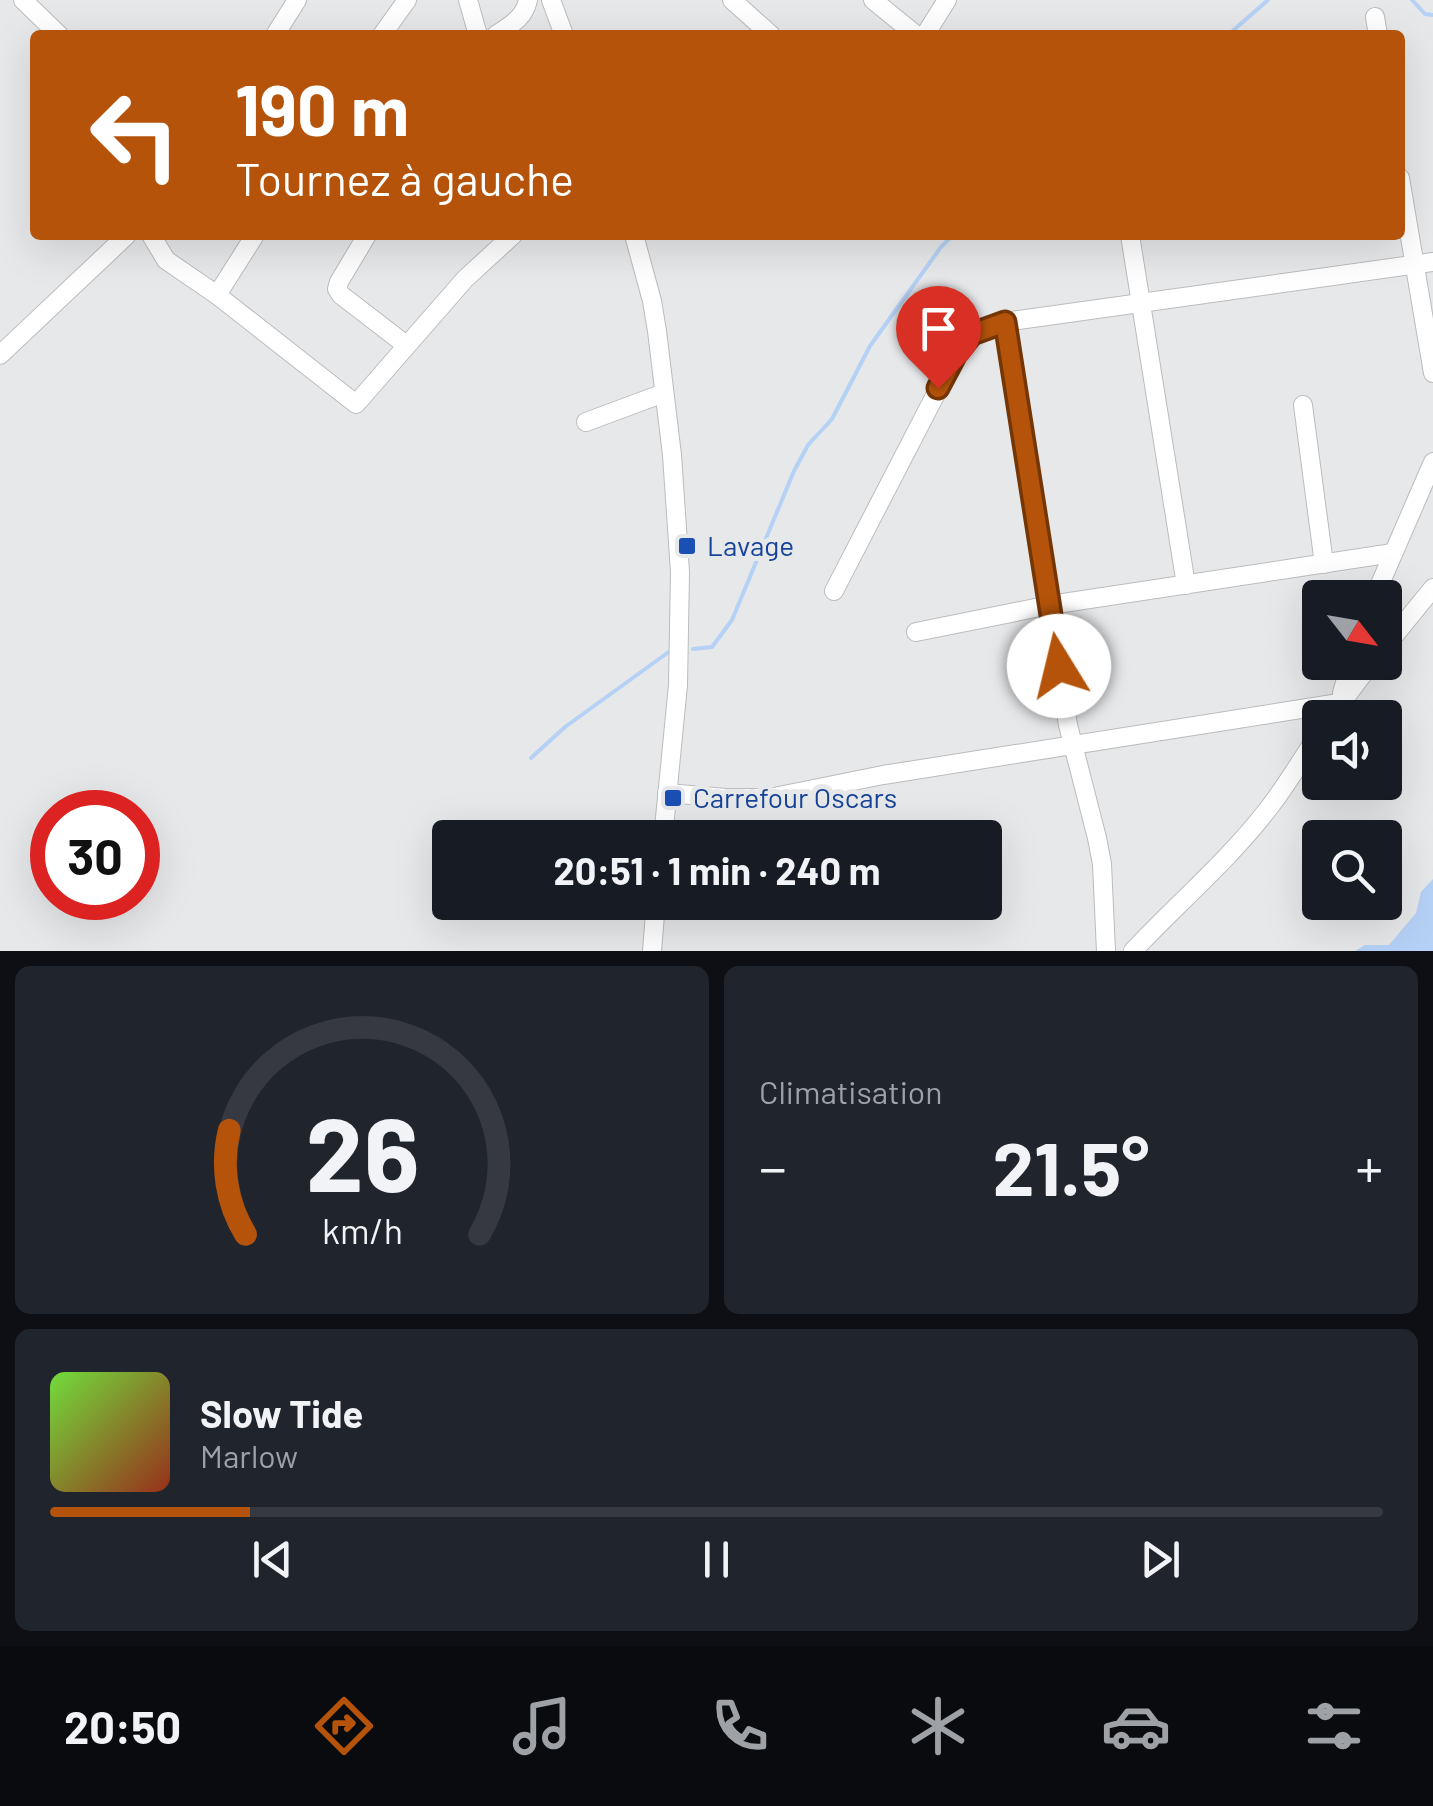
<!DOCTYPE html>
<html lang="fr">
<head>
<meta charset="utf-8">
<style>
  :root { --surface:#171b24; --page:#20242c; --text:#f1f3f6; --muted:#9ea1a6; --line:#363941; --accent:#b45309 }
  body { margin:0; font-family:Barlow,sans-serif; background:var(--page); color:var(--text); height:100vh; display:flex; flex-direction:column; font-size:38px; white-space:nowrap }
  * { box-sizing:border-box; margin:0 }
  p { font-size:32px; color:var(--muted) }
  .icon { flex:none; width:55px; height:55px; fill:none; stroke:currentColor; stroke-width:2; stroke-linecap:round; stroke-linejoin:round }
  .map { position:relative; height:951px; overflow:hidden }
  .sheet { display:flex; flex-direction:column; gap:15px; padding:15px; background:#0d0f14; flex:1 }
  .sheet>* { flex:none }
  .banner { position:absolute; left:30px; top:30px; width:1375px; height:210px; border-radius:10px; box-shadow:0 10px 40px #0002; background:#b45309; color:#fff; overflow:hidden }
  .needle { width:65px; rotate:121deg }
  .fabs { position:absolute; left:1302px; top:580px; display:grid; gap:20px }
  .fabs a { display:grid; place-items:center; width:100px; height:100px; border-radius:10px; background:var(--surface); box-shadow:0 10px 40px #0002; font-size:50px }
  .speed { position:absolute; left:30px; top:790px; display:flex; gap:20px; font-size:50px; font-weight:700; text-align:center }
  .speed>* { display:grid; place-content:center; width:130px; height:130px; border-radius:50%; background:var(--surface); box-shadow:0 10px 40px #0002; line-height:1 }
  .speed .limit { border:15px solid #d22; background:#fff; color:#111 }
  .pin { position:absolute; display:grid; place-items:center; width:85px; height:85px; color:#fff; margin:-102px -42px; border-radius:50% 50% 50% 0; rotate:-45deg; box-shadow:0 0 10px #0007 }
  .pin .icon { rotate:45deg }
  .me { position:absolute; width:110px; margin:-55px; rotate:351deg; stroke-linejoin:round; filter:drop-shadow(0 0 8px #0008) }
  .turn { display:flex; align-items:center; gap:35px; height:210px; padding:0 40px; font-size:45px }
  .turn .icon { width:130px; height:130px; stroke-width:2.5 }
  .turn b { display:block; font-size:70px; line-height:85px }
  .big { font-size:75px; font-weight:700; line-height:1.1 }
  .sheet .tile { flex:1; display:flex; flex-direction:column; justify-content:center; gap:15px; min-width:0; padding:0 35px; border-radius:15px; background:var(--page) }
  .sheet .dial { align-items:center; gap:0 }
  .dial svg { height:260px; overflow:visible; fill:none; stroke:var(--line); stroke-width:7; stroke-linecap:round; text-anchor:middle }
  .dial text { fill:var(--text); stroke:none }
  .song { display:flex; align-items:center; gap:30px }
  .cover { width:120px; height:120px; border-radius:15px; background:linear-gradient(135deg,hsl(100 70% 55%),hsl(10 70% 35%)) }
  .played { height:10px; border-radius:5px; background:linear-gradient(90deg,var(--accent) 15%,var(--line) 15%) }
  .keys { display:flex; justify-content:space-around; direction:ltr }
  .heat { display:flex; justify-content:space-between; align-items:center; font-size:55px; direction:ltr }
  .sheet .tiles { flex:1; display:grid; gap:15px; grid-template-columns:1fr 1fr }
  .tile:last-child { grid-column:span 2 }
  .trip { position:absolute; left:432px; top:820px; width:570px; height:100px; border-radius:10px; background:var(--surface); box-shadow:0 10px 40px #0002; font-weight:700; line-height:100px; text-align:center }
  .tabs { display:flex; height:160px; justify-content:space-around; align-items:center; background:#090b0e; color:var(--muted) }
  .tabs .icon { width:70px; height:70px }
  .tabs .current { color:var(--accent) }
  .tabs b { font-size:45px; color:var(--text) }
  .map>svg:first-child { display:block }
  .water { fill:#b5d1f5 }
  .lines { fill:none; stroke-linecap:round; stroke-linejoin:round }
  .stream { stroke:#b5d1f5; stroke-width:4 }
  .minor-casing { stroke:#bbbcbe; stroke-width:20 }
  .minor { stroke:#fff; stroke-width:18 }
  .route-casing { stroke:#753606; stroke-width:25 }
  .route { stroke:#b45309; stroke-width:18 }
  .transit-dot { fill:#1a4fb4; stroke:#e7e8ea; stroke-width:4 }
  .labels { text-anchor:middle; stroke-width:10; stroke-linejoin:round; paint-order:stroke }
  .transit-label { font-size:28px; fill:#164399; stroke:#e7e8ea; text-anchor:start }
</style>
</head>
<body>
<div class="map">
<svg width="1433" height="951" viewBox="0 0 1433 951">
  <rect width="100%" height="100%" fill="#e7e8ea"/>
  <path class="water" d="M1433,879V951H1355L1365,945H1389L1416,913L1421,892Z"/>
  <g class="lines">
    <g class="stream">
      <path d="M1412,0L1425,14L1433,15"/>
      <path d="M1228,35L1268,0"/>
      <path d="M693,649L712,647L732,620L794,471L808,445L832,419L870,346L941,247L953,235"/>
      <path d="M531,758L565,727L670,651"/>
    </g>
    <defs>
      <g id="minor">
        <path d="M23,0L59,35"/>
        <path d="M468,0L478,35"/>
        <path d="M551,0L564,35"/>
        <path d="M732,0L771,35"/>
        <path d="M873,0L916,35"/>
        <path d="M1375,17L1378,35"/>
        <path d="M275,35L297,0"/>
        <path d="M382,35L407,0"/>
        <path d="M496,35C511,25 524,18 528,0"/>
        <path d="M925,35L947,0"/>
        <path d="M1400,178L1433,373"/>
        <path d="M151,235L166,260L217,295L255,235"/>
        <path d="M367,235L339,282L337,289L341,295L406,345"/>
        <path d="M634,235L652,301L657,331L672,455L680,572L678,685L663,838"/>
        <path d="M1130,235L1186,585"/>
        <path d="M217,295L356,404L465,279L513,235"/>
        <path d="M1005,322L1068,725L1097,838L1102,864L1106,951"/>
        <path d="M0,355L127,235"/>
        <path d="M1303,405L1324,564"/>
        <path d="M586,422L664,393"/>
        <path d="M834,591L956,355L972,334L1005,322L1433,262"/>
        <path d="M1374,598L1433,462"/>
        <path d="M916,632L1050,605L1393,553"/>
        <path d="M1385,647L1433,588"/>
        <path d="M1342,693L1351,662"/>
        <path d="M1330,718L1372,662"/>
        <path d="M667,793L726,798H769L883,775L1339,703"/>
        <path d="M652,951L656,902"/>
        <path d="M1133,951C1178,903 1228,861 1268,809C1287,785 1303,757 1320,732"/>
      </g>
    </defs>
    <use href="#minor" class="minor-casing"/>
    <use href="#minor" class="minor"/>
  </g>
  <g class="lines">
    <defs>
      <path id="route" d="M938,388L956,354L972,334L1005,322L1059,666"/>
    </defs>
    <use href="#route" class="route-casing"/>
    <use href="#route" class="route"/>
  </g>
  <g class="transit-dot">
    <rect x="677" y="536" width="20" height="20" rx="5"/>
    <rect x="663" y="788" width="20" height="20" rx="5"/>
  </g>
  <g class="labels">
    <g class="transit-label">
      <text x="707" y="556">Lavage</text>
      <text x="693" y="808">Carrefour Oscars</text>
    </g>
  </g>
</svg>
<div class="fabs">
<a><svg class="needle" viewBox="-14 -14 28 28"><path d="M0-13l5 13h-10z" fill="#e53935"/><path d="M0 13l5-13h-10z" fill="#9ea1a6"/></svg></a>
<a><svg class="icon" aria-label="sound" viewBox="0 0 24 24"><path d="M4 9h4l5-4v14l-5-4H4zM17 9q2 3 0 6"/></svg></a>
<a><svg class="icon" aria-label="search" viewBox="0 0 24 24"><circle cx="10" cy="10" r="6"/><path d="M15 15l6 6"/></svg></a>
</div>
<div class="speed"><div class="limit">30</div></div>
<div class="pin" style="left:938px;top:388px;background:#d93025"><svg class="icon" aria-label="arrive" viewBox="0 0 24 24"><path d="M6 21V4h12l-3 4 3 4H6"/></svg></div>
<svg class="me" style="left:1059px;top:666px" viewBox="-20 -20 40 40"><circle r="19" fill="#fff"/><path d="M0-13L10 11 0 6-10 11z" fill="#b45309"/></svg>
<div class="trip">20:51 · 1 min · 240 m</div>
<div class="banner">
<div class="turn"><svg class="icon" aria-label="left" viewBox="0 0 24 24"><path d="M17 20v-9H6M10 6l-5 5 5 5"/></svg><div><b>190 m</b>Tournez à gauche</div></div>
</div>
</div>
<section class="sheet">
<div class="tiles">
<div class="tile dial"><svg viewBox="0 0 100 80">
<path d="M14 69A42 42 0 1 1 86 69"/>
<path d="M14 69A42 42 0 0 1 9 37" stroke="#b45309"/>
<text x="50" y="56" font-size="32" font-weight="700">26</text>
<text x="50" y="72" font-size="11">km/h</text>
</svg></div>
<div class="tile"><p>Climatisation</p>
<div class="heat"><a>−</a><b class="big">21.5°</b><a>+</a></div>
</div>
<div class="tile">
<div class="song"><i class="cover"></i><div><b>Slow Tide</b><p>Marlow</p></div></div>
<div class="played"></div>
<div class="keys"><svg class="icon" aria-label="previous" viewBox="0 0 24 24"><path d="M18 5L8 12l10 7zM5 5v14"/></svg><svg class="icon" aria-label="pause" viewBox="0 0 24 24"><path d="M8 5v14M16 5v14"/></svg><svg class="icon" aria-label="next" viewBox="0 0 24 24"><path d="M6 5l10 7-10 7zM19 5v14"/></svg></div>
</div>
</div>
</section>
<nav class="tabs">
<b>20:50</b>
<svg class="icon current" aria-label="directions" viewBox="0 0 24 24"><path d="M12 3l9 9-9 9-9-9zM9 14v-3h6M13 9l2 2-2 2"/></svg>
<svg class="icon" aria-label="music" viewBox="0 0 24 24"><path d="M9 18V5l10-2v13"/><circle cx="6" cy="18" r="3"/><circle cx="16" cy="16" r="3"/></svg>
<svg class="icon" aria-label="phone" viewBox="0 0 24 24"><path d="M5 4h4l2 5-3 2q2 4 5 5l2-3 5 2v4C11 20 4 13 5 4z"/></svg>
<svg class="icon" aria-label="climate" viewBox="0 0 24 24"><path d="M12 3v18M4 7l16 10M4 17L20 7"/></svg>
<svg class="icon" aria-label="car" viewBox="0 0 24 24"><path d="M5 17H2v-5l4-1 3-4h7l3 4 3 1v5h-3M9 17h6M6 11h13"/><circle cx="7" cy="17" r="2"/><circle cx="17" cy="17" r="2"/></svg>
<svg class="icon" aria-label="filters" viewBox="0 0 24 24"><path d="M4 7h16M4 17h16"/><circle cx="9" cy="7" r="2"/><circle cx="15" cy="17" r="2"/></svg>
</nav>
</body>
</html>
